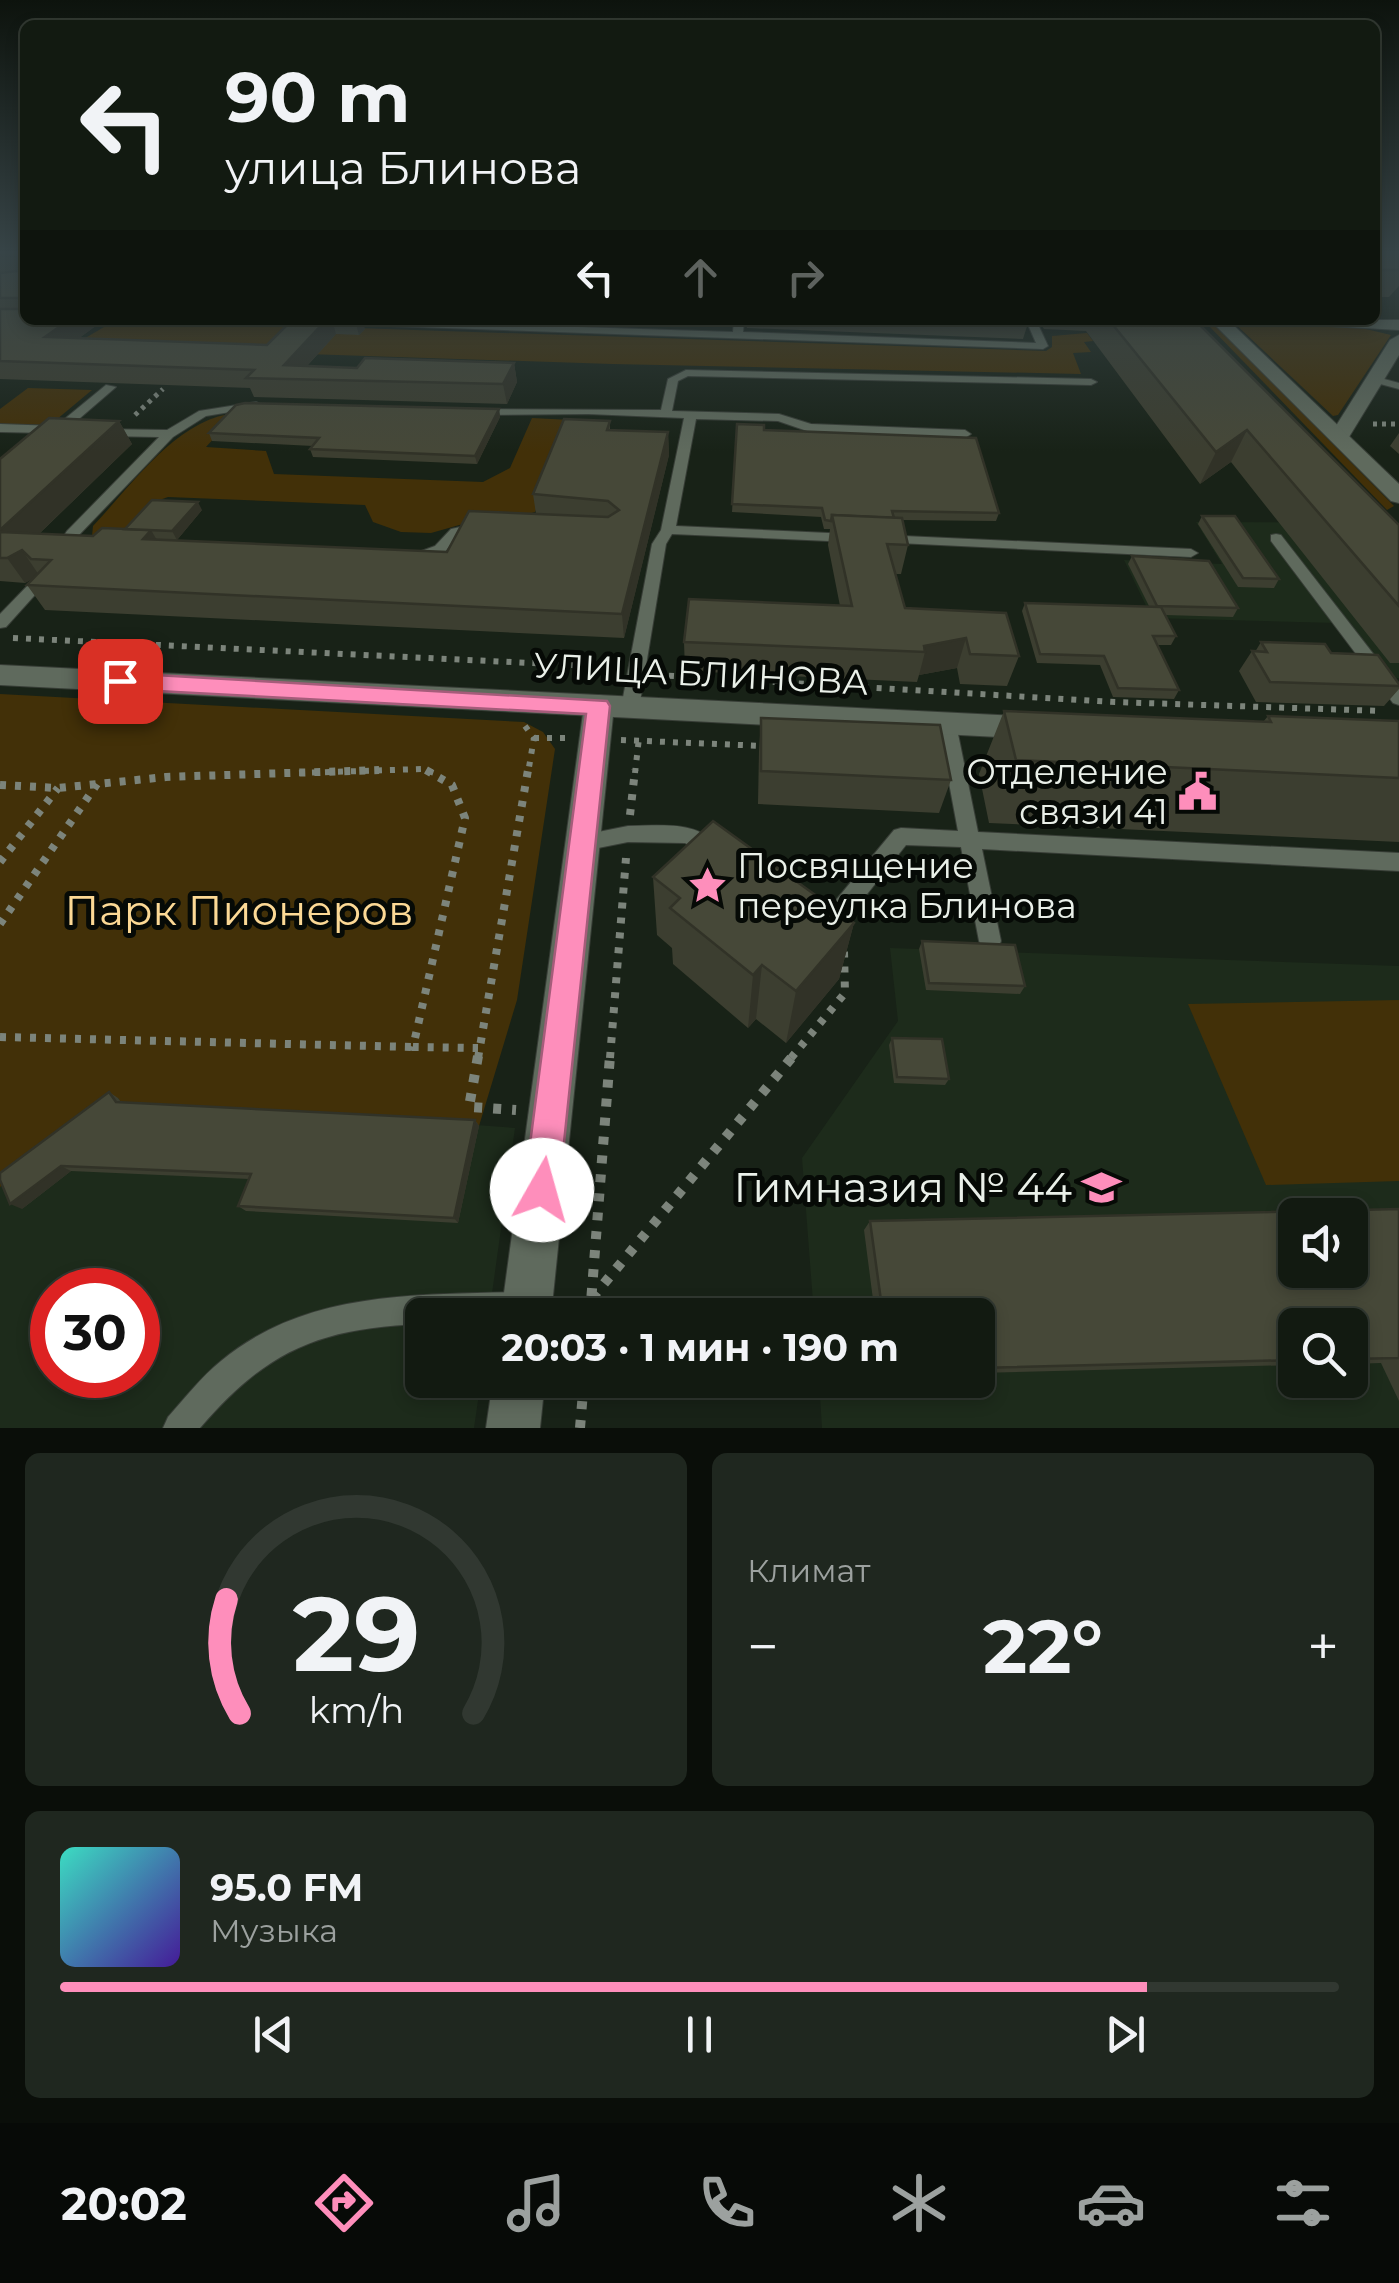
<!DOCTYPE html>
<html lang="ru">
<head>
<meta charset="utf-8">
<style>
  :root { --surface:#121a11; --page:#1f271f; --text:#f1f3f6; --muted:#9ca19f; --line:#313831; --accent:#fe8ebb }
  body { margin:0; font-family:Montserrat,sans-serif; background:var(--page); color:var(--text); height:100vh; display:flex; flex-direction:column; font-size:38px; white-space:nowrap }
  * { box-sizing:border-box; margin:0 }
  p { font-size:32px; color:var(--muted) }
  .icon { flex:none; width:55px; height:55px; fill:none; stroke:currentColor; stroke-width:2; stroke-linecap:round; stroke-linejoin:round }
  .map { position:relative; height:1428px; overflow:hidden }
  .sheet { display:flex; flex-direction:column; gap:25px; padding:25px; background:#0a0e09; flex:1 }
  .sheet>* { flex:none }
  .banner { position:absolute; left:20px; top:20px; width:1360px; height:305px; border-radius:15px; box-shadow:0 5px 15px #0003,0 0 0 2px var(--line); background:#121a11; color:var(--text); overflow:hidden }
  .fabs { position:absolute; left:1278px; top:1198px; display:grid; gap:20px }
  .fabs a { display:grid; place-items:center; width:90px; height:90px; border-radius:15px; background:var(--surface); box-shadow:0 5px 15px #0003,0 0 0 2px var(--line); font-size:50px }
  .speed { position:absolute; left:30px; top:1268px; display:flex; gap:20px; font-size:50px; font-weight:700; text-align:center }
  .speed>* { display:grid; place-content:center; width:130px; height:130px; border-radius:50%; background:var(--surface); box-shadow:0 5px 15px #0003,0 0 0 2px var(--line); line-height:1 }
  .speed .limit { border:15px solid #d22; background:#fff; color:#111 }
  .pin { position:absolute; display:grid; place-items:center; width:85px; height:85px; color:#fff; margin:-42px; border-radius:20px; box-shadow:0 5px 15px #0006 }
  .me { position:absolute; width:110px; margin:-55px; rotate:7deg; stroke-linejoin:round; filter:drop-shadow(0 0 8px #0008) }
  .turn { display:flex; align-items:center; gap:35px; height:210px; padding:0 40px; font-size:45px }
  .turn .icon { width:130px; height:130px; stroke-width:2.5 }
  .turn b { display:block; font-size:70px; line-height:85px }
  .lanes { display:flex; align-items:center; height:95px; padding:0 40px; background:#0003; justify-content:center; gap:50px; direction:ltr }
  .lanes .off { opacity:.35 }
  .big { font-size:75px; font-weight:700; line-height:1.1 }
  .sheet .widget { flex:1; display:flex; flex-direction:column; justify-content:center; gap:15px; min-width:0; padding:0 35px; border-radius:15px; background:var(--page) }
  .sheet .dial { align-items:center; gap:0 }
  .dial svg { height:260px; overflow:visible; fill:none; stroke:var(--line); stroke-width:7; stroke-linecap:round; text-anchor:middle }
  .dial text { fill:var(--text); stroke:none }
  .song { display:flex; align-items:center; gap:30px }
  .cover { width:120px; height:120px; border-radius:15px; background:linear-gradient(135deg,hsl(170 70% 55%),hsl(260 70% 35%)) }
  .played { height:10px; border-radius:5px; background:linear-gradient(90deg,var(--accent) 85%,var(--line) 85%) }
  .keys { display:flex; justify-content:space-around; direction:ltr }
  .heat { display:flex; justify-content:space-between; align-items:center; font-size:55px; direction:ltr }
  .sheet .tiles { flex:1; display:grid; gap:25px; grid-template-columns:1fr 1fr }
  .widget:last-child { grid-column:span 2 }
  .trip { position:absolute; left:405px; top:1298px; width:590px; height:100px; border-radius:15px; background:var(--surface); box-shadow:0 5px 15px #0003,0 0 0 2px var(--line); font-weight:700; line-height:100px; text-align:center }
  .tab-bar { display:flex; height:160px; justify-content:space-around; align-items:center; background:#070a07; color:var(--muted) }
  .tab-bar .icon { width:70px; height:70px }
  .tab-bar .selected { color:var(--accent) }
  .tab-bar b { font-size:45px; color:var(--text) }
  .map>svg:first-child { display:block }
  .built { fill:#1d2b1b; fill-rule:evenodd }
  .green { fill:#423008 }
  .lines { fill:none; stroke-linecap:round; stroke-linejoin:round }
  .service-casing { stroke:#373d36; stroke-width:2 }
  .minor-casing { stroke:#373d36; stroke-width:2 }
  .tertiary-casing { stroke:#373d36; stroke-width:2 }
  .path-far3 { stroke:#7c847b; stroke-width:5; stroke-dasharray:4 5; stroke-linecap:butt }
  .path-far2 { stroke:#7c847b; stroke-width:6; stroke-dasharray:5 8; stroke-linecap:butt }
  .path-far1 { stroke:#7c847b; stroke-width:8; stroke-dasharray:6 9; stroke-linecap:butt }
  .path { stroke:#7c847b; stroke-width:10; stroke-dasharray:8 11; stroke-linecap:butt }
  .service { fill:#5f6a5d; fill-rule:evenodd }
  .minor { fill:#5f6a5d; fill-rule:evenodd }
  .tertiary { fill:#5f6a5d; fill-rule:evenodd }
  .wall { fill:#3c3e30 }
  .shaded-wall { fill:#313227 }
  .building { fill:#464838; stroke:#313227; stroke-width:2.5; fill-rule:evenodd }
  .route { fill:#fe8ebb; stroke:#a55c7a; stroke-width:2.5 }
  .labels { text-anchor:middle; stroke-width:10; stroke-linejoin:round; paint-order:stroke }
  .street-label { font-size:35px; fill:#eaf0e9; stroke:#060a06 }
  .poi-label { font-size:35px; fill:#eaf0e9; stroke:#060a06; text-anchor:end }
  .near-park-label { font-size:42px; fill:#fcd995; stroke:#060a06 }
  .near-poi-label { font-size:42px; fill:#eaf0e9; stroke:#060a06; text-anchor:end }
</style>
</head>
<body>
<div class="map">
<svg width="1399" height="1428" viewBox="0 0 1399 1428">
  <rect width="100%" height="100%" fill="#182217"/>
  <g class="built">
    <path d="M1196,522L1399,523V678H1378L1336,623L1152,618L1124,560L1222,564Z"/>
    <path d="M890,948L1399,966V1428H822L819,1380H978V1315H814L802,1158L898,1021ZM1295,1215H1350V1270H1295ZM1295,1325H1350V1380H1295Z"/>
    <path d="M118,1098L515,1128L489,1315H422V1380H481L474,1428H0V1187ZM52,1290H138V1375H52Z"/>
  </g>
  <g class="green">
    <path d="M116,320L1046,351L1052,347V336L1087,333L1093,341L1084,342L1091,352L1073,353L1081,374L612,364L64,346L62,343L87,337Z"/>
    <path d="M1231,320L1349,325L1391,335L1338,415L1333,416Z"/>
    <path d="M1209,326H1216L1394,506L1387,510Z"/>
    <path d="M28,388L92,390L50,425L0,424V409Z"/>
    <path d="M237,413L206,447L266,451L274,474L483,482L510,468L532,418L571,420L535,512L505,521L470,522L431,533L401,532L373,522L365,505L168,497L154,502L120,540L92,536L93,526C132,485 178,417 237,413Z"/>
    <path d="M0,694L524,722L543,732L555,749L517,1000L479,1126L135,1122L118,1098L0,1187Z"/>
    <path d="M1399,1000V1181L1266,1185L1188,1004Z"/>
  </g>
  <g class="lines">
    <defs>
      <g id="service">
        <path d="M357,320L733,332L734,320H744L743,332L1036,343L1026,320H1036L1048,346L1043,349L361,325L358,324Z"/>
        <path d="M686,370L1091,379L1097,382L1091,385L688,376L678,381L672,411L779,414L811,424L965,430L971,434L965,438L810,432L778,421L696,419L676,526L851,534L858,538L851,542L672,534L666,544L639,708L630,714L621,708L652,544L661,530L684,418L588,414L477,415L471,412L477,409L661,410L668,379Z"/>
        <path d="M1373,376L1399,383V389L1369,381V377Z"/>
        <path d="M106,385L116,387L58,437H50L48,433L0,432V424L56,426Z"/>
        <path d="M256,402L262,405L260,407L206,416L173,437L79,535L82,539L96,541V547L72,546L65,534L67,531L159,437L104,436L98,432L100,429L167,430L199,411Z"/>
        <path d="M479,523L484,524V530L466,532L452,542L445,552L412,561L405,557L435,546L451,529Z"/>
        <path d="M1276,534L1281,535L1399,687V705L1393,703L1271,541V535Z"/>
        <path d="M882,535L1191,549L1198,553L1191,557L877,542L875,539Z"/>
        <path d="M38,578L43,580L45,583L43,586L6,627L0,628V614L33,580Z"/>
        <path d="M947,717L956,724L978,832L1399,853V871L982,849L1001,941L998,948L990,951L982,948L979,941L961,847L906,845L833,937L825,940L817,937L814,930L817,923L894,830L901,828L958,831L938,724Z"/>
        <path d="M628,826C660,826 701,819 720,850L717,856L710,858L685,843L628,842L583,851L576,849L573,843L576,837L583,835Z"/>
        <path d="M522,1292L532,1297L537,1307L533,1315H422V1324C320,1328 267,1350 200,1428H163L168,1417C185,1398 201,1377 221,1361C306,1290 418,1295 522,1292Z"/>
      </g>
      <g id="minor">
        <path d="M1304,320H1399V330L1312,325Z"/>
        <path d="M1399,335V355L1349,437L1339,443L1332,441L1329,437L1390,340Z"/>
        <path d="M599,695L610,698L614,706L551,1315H501L584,706L588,698Z"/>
        <path d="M493,1380H545L540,1428H486Z"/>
      </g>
      <g id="tertiary">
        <path d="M1210,320H1228L1399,484V503L1391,501Z"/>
        <path d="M0,665L1036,717L1047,720L1051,728L1047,736L1036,739L0,685Z"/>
      </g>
    </defs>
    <use href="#service" class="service-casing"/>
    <use href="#minor" class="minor-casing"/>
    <use href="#tertiary" class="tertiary-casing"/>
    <g class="path-far3">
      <path d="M135,415L163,389"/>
      <path d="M1373,424H1399"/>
    </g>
    <g class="path-far2">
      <path d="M13,638L615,667"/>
      <path d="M656,675L1115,702L1383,711"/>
      <path d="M525,726L534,738L528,773"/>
      <path d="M534,738H569"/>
      <path d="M621,740L764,746"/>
      <path d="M299,773L422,769L434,773"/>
      <path d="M635,773L639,738"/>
    </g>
    <g class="path-far1">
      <path d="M426,770L452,785L465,818L413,1047L478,1048"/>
      <path d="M0,785L58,788L166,777L379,770"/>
      <path d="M630,815L635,770"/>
      <path d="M0,862L58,788"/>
      <path d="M0,924L97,784"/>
      <path d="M0,1037L413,1047"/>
      <path d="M478,1058L528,770"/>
      <path d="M610,1058L626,858"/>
      <path d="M791,1058L845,993L844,951"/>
    </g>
    <g class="path">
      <path d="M478,1056L469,1107L516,1110"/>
      <path d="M592,1298L793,1056"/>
      <path d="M590,1315L610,1056"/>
      <path d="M580,1428L584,1380"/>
    </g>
    <use href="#service" class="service"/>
    <use href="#minor" class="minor"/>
    <use href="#tertiary" class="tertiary"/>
  </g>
  <g class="wall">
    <path d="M0,251H25V320H104L79,338L267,345L292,320H355L356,325L365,329L359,335L336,334L307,366L357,368L514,363L517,382L507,404L254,397L250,388L0,379Z"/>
    <path d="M1375,251H1399V286L1389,297H1375Z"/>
    <path d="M462,320H662L661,326Z"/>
    <path d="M745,320H1029L1023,339L747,328Z"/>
    <path d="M1038,320H1195L1399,525V663H1390L1231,462L1200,484L1086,331L1044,329Z"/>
    <path d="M499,409L500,417L477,464L313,457L310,449L313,446L212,441L209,433Z"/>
    <path d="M119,421L132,444L39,534L93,536L202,510L177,540L447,552L536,514L533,494L610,421V430L668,432L669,455L624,638L45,610L27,585L35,577L25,583L0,581V459Z"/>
    <path d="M737,424L764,430L999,513L996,521L902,520L908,545L901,574H896L905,608L1019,656L1007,686L960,684L957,668L919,675L917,682L685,671L684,642L840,606L828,545L830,529H824L821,517L732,512Z"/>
    <path d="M1399,433V454L1390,446Z"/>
    <path d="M1202,516L1279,579L1274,588L1238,587L1198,524Z"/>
    <path d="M1132,556L1238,608L1233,617L1165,615L1176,636L1171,645H1157L1179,690L1174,699L1113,697L1100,665L1037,663L1022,611L1025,603L1149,606L1128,564Z"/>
    <path d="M1261,642L1331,653L1399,684V689L1384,706L1256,702L1239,671L1252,651L1255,652Z"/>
    <path d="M1004,711L1263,722L1268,716L1399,721V842L989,823L979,774Z"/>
    <path d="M761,718L951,780L939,813L758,804L759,751Z"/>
    <path d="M653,877L854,923L839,979L786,1043L756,1019L748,1028L673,964L672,948L657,935Z"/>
    <path d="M922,941L1025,986L1020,994L926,990L919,949Z"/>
    <path d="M892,1038L949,1079L945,1085L894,1083L889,1045Z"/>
    <path d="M109,1092L118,1098L121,1102L475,1120L479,1126L458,1223L246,1211L238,1206L249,1179L71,1171L22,1209Z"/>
    <path d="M1399,1209V1401L1381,1363L1350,1364V1325H1295V1365L978,1373V1315H875L864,1230L870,1221Z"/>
  </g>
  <g class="shaded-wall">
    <path d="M69,320H104L56,355L45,337Z"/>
    <path d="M326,320H332L336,334L295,379L284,365Z"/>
    <path d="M355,320H362L365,329L359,335Z"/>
    <path d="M514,363L517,382L507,404L503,384Z"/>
    <path d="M499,409L500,417L477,464L475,456Z"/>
    <path d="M119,421L132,444L22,550L39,575L25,583L7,558L0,536V530Z"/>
    <path d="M1247,430L1231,462L1200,484L1216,452Z"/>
    <path d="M668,432L669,455L624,638L622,614Z"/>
    <path d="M198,502L202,510L177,540L172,531Z"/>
    <path d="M151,530L165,554L143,539Z"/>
    <path d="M966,638L957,668L919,675L925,652L924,646Z"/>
    <path d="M854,923L839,979L786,1043L796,991Z"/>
    <path d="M762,965L756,1019L748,1028L753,975Z"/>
    <path d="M475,1120L479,1126L458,1223L454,1218Z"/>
    <path d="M61,1166L71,1171L22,1209L10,1204Z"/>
  </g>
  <g class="building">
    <path d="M0,251H25V298H0V273L18,271V256H0Z"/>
    <rect x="1375" y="251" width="24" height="19"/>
    <path d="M0,309H25V320H69L45,337L267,345L292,320H326L284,365L357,368L365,358L514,363L503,384L246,378L254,370L0,361Z"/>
    <path d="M1109,320H1195L1399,525V606L1247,430L1216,452Z"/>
    <path d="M245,403L499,409L475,456L310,449L319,438L209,433L236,405Z"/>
    <path d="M49,418L119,421L0,530V459Z"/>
    <path d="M564,419L610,421L607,430L668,432L622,614L27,585L51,560L31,559L22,550L7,558H0V532L93,536L102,528L151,530L143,539L447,552L469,511L608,517L619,510L608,501L533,494Z"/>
    <path d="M737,424L764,425V430L976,438L999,513L892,511L894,518L832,515L831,521L825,520L822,508L732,504Z"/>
    <path d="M152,500L198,502L172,531L125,529Z"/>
    <path d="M832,515L902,518L908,545L887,544L905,608L1006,613L1019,656L970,654L966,638L924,646L925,652L684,642L689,599L852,606Z"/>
    <path d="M1202,516H1235L1279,579L1243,578Z"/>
    <path d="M1132,556L1209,561L1238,608L1157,606Z"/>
    <path d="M1025,603L1161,607L1176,636H1153L1179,690L1118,688L1104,656L1040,654Z"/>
    <path d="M1261,642L1325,644L1331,653L1378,655L1399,684V686L1270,682L1252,651L1267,652Z"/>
    <path d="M1004,711L1271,722L1268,716L1399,721V778L1016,760Z"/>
    <path d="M761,718L940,725L951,780L761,771Z"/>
    <path d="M713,821L854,923L796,991L762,965L753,975L670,908L680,898L653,877Z"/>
    <path d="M922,941L1015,945L1025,986L929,983Z"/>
    <path d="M892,1038L942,1039L949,1079L897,1077Z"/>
    <path d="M109,1092L116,1102L475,1120L454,1218L238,1206L251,1174L61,1166L10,1204L0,1180V1173Z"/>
    <path d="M1399,1209V1358L1350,1359V1325H1295V1360L978,1368V1315H883L870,1221ZM1295,1215H1350V1270H1295Z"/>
  </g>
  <linearGradient id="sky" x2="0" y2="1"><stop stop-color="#0d130d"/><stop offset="0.56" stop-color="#374447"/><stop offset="1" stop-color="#374447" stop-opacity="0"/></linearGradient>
  <rect width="1399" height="451" fill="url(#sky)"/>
  <path class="route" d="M120,673L607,701L610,706L559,1190L554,1202L542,1207L529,1202L524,1190L586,714L120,689L109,681Z"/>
  <defs>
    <symbol id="civic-bare" viewBox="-9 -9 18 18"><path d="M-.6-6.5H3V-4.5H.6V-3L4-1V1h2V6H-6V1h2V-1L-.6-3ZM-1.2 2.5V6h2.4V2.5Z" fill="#fe8ebb" stroke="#060a06" stroke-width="2.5" paint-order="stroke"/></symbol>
    <symbol id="sight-bare" viewBox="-9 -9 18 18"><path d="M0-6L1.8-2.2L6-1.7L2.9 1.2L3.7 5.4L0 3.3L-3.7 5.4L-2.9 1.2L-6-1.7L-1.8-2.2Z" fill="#fe8ebb" stroke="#060a06" stroke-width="2.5" paint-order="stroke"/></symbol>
    <symbol id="school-bare" viewBox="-9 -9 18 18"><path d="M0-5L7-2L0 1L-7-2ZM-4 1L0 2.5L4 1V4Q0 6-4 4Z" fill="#fe8ebb" stroke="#060a06" stroke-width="2.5" paint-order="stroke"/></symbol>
  </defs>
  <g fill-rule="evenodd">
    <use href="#civic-bare" x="1170" y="764" width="55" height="55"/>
    <use href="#sight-bare" x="680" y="858" width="55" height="55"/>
    <use href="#school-bare" x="1074" y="1160" width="55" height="55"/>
  </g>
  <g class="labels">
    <g class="street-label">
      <text transform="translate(701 674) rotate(3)" y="12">УЛИЦА БЛИНОВА</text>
    </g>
    <g class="poi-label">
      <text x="1168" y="784">Отделение<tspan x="1168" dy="40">связи 41</tspan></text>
      <text x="737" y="878" text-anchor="start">Посвящение<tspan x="737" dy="40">переулка Блинова</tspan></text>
    </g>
    <g class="near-park-label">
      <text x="239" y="925">Парк Пионеров</text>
    </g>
    <g class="near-poi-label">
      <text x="1072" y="1202">Гимназия № 44</text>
    </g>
  </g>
</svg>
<div class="fabs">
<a><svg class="icon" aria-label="sound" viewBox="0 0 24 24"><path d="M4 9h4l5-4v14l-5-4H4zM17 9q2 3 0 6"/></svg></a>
<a><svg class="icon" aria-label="search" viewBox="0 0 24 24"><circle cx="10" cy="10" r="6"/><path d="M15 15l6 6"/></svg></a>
</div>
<div class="speed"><div class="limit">30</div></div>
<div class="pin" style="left:120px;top:681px;background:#d93025"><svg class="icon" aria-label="arrive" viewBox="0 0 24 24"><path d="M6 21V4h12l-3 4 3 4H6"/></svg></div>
<svg class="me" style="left:542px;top:1190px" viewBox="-20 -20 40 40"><circle r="19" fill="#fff"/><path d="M0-13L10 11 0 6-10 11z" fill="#fe8ebb"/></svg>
<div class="trip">20:03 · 1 мин · 190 m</div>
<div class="banner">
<div class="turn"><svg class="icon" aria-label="left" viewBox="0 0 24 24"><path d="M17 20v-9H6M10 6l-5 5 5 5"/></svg><div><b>90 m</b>улица Блинова</div></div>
<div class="lanes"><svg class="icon" aria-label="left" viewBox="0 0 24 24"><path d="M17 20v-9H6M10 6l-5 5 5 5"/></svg><svg class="icon off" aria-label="ahead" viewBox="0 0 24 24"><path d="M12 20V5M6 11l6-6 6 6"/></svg><svg class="icon off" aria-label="right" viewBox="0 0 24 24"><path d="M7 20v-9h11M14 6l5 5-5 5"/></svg></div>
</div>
</div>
<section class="sheet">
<div class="tiles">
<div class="widget dial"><svg viewBox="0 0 100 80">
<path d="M14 69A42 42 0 1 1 86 69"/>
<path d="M14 69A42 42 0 0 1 10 34" stroke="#fe8ebb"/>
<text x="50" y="56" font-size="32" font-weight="700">29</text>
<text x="50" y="72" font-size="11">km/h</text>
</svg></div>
<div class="widget"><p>Климат</p>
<div class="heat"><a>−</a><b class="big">22°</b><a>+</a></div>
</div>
<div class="widget">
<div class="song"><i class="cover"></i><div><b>95.0 FM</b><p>Музыка</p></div></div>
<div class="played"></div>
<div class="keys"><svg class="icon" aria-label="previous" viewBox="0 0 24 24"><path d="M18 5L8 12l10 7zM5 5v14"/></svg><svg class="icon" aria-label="pause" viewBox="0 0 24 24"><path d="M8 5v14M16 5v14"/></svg><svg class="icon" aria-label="next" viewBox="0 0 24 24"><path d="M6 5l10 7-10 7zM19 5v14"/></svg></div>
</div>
</div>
</section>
<nav class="tab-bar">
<b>20:02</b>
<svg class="icon selected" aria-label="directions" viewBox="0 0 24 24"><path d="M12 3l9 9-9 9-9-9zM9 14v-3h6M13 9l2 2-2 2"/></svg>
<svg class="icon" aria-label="music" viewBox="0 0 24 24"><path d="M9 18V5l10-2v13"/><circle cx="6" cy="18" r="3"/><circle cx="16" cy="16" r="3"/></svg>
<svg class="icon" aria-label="phone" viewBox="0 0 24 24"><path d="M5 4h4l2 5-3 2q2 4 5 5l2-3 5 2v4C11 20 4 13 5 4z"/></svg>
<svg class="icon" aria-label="climate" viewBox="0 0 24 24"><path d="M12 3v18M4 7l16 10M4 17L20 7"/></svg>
<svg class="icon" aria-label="car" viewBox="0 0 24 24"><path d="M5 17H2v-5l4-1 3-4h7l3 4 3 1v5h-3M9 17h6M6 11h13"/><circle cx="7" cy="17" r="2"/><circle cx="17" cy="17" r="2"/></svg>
<svg class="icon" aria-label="filters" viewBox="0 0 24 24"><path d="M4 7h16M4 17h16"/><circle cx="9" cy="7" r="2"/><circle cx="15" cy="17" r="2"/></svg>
</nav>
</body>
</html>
